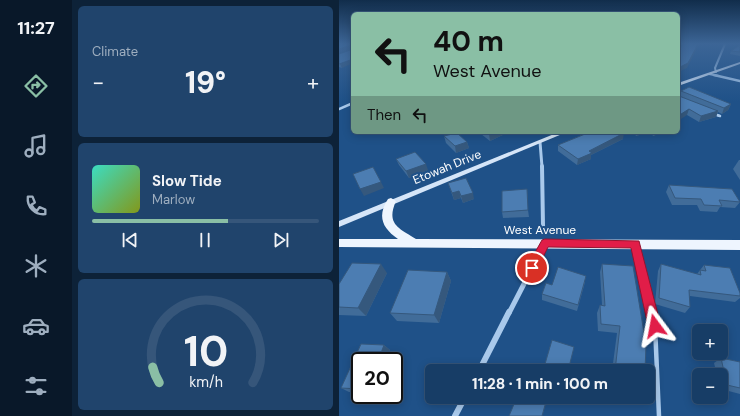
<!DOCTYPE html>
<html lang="en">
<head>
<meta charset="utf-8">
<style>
  :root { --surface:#173d66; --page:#20446c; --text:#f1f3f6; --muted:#9eaebf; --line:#36567a; --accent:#8abfa5 }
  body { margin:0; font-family:"DM Sans",sans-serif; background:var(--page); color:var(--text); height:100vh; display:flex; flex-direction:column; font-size:15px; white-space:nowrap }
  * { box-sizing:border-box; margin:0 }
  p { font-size:13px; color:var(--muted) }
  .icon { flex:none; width:22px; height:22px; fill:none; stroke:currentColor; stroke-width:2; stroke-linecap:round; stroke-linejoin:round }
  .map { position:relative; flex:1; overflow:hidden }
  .panel { display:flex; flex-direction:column; gap:6px; padding:6px; background:#0d2238; width:267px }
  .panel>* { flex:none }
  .top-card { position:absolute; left:12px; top:12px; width:329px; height:122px; border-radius:6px; box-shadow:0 2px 10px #0003,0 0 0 1px var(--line); background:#8abfa5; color:#111; overflow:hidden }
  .controls { position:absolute; left:353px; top:324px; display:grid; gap:8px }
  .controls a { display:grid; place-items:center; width:36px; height:36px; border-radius:6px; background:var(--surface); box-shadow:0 2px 10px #0003,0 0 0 1px var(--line); font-size:20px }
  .speed { position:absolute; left:12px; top:352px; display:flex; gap:8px; font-size:20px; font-weight:700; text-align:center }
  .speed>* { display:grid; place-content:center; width:52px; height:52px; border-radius:50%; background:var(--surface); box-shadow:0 2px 10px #0003,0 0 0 1px var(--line); line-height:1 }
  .speed .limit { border:2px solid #111; border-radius:6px; background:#fff; color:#111 }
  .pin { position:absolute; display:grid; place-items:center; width:34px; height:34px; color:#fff; margin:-17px; border:2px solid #fff; border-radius:50%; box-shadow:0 1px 4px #0007 }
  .me { position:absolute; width:44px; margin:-22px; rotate:347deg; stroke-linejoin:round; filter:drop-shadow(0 0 3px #0008) }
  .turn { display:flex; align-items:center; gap:14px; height:84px; padding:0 16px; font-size:18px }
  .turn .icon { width:52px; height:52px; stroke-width:2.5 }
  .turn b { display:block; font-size:28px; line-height:34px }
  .then { display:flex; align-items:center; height:38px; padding:0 16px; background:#0003; gap:8px; font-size:15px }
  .big { font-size:30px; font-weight:800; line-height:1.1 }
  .panel .tile { flex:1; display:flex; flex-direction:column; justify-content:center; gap:6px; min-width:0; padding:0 14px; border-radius:6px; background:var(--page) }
  .panel .dial { align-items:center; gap:0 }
  .dial svg { height:104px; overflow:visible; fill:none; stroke:var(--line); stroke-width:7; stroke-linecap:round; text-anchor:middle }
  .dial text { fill:var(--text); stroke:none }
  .song { display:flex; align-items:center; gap:12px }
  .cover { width:48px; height:48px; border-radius:6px; background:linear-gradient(135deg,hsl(170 70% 55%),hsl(70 70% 35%)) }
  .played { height:4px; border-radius:2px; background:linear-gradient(90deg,var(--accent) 60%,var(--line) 60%) }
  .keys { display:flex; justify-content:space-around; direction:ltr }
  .heat { display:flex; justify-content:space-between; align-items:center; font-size:22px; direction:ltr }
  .trip { position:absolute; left:86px; top:364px; width:230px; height:40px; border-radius:6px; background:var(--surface); box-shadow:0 2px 10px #0003,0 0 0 1px var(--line); font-weight:800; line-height:40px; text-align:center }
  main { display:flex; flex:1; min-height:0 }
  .tabs { display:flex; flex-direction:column; width:72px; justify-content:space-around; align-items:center; background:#091829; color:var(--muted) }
  .tabs .icon { width:28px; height:28px }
  .tabs .active { color:var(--accent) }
  .tabs b { font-size:18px; color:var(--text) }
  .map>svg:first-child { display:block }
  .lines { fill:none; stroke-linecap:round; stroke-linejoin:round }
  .lane-far3 { stroke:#a9c9eb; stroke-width:2 }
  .lane-far2 { stroke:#a9c9eb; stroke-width:2.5 }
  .lane-far1 { stroke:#a9c9eb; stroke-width:3.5 }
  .lane { stroke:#a9c9eb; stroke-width:4.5 }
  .street-far5 { stroke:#a9c9eb; stroke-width:2 }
  .street-far4 { stroke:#a9c9eb; stroke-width:2.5 }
  .street-far3 { stroke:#a9c9eb; stroke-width:3 }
  .street-far2 { stroke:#a9c9eb; stroke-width:4 }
  .street-far1 { stroke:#a9c9eb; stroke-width:5 }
  .street { stroke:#a9c9eb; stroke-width:6 }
  .secondary { fill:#d5e5f8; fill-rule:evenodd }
  .primary { fill:#eef5fe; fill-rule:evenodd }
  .wall { fill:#416c99 }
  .shaded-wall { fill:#35587d }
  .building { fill:#4c7db2; stroke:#35587d }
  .route { fill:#e11d48; stroke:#92132f }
  .labels { text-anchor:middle; stroke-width:4; stroke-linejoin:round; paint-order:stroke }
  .street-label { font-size:12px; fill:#fff; stroke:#1f5188 }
</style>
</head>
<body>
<main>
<nav class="tabs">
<b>11:27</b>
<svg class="icon active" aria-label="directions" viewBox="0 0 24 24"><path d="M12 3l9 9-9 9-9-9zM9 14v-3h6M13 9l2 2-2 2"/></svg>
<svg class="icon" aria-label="music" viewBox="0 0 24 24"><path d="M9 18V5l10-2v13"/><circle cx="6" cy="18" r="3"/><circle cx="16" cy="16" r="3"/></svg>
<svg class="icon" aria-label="phone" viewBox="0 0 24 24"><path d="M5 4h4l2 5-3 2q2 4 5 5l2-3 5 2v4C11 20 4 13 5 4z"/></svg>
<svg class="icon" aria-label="climate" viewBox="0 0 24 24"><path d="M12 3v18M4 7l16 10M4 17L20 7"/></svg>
<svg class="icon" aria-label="car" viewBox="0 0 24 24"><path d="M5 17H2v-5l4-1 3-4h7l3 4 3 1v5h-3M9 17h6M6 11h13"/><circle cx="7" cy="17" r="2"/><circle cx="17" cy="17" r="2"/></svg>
<svg class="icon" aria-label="filters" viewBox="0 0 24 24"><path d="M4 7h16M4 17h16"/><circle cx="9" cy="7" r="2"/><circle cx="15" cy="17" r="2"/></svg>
</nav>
<section class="panel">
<div class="tile"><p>Climate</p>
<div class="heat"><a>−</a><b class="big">19°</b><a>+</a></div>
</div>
<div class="tile">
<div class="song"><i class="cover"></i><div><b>Slow Tide</b><p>Marlow</p></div></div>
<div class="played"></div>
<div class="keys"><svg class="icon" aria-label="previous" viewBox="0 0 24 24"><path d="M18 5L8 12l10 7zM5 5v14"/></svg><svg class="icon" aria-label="pause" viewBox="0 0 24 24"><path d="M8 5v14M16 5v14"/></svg><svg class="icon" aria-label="next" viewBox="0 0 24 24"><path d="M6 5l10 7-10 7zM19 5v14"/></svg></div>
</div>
<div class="tile dial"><svg viewBox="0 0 100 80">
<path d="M14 69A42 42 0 1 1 86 69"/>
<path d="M14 69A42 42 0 0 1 9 57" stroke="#8abfa5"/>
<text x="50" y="56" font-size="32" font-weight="700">10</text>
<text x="50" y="72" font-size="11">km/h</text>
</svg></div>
</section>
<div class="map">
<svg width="401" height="416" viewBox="0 0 401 416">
  <rect width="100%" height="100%" fill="#1f5188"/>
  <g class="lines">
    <path class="lane-far3" d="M374,114L381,116"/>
    <path class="lane-far2" d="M378,115L381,116"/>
    <path class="lane-far1" d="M297,246L313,313"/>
    <path class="lane" d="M313,312L316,326L320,416"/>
    <g class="street-far5">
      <path d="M377,72L376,68L386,44"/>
      <path d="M370,74L380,76"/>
    </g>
    <g class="street-far4">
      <path d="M375,75L401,81"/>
      <path d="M0,109L14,103"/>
    </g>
    <path class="street-far3" d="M201,142L203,167"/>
    <path class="street-far2" d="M203,166L204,226"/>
    <path class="street-far1" d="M170,313L205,245"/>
    <g class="street">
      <path d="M140,371L170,312"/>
      <path d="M116,416L126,397"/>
    </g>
    <g class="secondary">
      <path d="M401,62V64L339,86V83Z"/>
      <path d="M220,132H228L0,227V221Z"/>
    </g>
    <path class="primary" d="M52,198L57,201C47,224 59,228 77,239L401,240V250L0,247V239H59C43,228 38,216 49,199Z"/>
  </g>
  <g class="wall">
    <path d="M401,45V56L391,54L392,51Z"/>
    <path d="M0,54L3,68L0,67Z"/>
    <path d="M342,91L392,104L389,110L383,114L379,112L377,117L360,122L348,115L340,96Z"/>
    <path d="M142,132H170L151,141L142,134Z"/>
    <path d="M248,132H283L284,139L252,155V159L238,165L219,151V145L248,133Z"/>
    <path d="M290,132H306L298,136Z"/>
    <path d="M307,132H321L315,136Z"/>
    <path d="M105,136L128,142L130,148L117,153L107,143Z"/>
    <path d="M57,159L89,170L70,178L60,165Z"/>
    <path d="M400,160H401V180L394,169Z"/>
    <path d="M109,183L135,199L124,203L122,198L115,200Z"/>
    <path d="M330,185L401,202L396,208L381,207L378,212L361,211L358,205H333L327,192Z"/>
    <path d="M189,210L190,217L164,218L163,212Z"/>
    <path d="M263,264L306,371H273L278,333L259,331L258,313L261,305H263L261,272Z"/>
    <path d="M322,264L358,274L365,265L401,293V298L396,302L351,296V307L346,313L316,304L319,271Z"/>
    <path d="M108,272L112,281L100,323L58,321L51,313Z"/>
    <path d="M48,273L27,316L0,315V284Z"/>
    <path d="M246,282L238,311L203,300V294L213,285Z"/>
    <path d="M22,344L45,345L51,350L46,361H21V393L10,392L2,388Z"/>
    <path d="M382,358L401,362V394L382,389V375H378L375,363Z"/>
    <path d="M206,364L229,371H211L206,369Z"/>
  </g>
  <g class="shaded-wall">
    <path d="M359,44H360L348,68L339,72V68Z"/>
    <path d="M12,45L14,49L0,53V49Z"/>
    <path d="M14,59V63L3,68L1,64Z"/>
    <path d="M392,104L389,110L383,114L385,108Z"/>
    <path d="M350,109L348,115L339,121V116Z"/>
    <path d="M379,111L377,117L360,122L362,116Z"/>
    <path d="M156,132H170L151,141L150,134Z"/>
    <path d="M299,132H306L298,136Z"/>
    <path d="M316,132H321L315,136Z"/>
    <path d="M285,133L284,139L252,155V159L238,165L239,159L250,151Z"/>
    <path d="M128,142L130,148L117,153L116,146Z"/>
    <path d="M87,164L89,170L70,178L67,171Z"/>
    <path d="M42,182L45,188L25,196L21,189Z"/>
    <path d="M120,191L122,198L115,200L113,193Z"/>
    <path d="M134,193L135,199L124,203L122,196Z"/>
    <path d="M42,264L48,273L27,316L19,308Z"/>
    <path d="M108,272L112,281L100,323L95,315Z"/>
    <path d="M45,345L51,350L46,361H39Z"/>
    <path d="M208,398V401L203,416Z"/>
  </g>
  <g class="building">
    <path d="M0,44H14V46L12,45L0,49Z"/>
    <path d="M344,44H359L349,63L339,68V52Z"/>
    <path d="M401,45V52L392,51Z"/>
    <path d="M14,49V59L0,64V54Z"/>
    <path d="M350,87L392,104L385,108L342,91Z"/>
    <path d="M339,93L340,96L379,111L362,116L350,109L339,116Z"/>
    <path d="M147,132H156L150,134Z"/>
    <path d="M251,132H283L285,133L250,151L253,153L239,159L219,145Z"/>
    <path d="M118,133L128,142L116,146L105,136Z"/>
    <path d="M76,152L87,164L67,171L57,159Z"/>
    <path d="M34,167L42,182L21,189L14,174Z"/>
    <path d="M127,178L134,193L122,196L120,191L113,193L109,183Z"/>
    <path d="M330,185L393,189L401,202L380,200L383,206L365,205L362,199L336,198Z"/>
    <path d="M188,189L189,210L163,212V191Z"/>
    <path d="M13,263L42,264L19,308L0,307V284Z"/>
    <path d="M263,264L294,266L307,345L306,371H276L281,326L262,324L261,305L266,306Z"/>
    <path d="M322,264L362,275L361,270L367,271L365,265L391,268L401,293V296L350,290L351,307L320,298Z"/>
    <path d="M219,267L247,276L239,305L203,294L207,283L213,285Z"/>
    <path d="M69,270L108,272L95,315L51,313Z"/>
    <path d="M213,340L235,347L229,371H223L206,364Z"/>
    <path d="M22,344L45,345L39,361H21V389L2,388Z"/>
    <path d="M382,358L401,362V388L388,385Z"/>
    <path d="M178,397H206L208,398L203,416H170Z"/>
  </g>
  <linearGradient id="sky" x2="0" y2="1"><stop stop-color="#112d4b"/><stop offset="0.43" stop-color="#3c6596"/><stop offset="1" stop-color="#3c6596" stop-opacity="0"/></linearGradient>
  <rect width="401" height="102" fill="url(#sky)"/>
  <path class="route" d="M206,239L300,241L322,326L320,331L316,333L311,331L309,326L292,248L209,247L197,272H189L187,268L189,265L203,240Z"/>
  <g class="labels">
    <g class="street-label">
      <text transform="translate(108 167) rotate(-22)" y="4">Etowah Drive</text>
      <text x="201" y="234">West Avenue</text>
    </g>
  </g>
</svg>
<div class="controls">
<a>+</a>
<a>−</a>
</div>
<div class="speed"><div class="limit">20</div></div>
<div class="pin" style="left:193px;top:268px;background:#d93025"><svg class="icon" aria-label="arrive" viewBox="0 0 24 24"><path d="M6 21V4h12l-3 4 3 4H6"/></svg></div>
<svg class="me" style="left:316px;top:326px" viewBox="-20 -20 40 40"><path d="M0-17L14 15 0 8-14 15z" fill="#e11d48" stroke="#fff" stroke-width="4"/></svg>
<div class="trip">11:28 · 1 min · 100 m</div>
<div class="top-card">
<div class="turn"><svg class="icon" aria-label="left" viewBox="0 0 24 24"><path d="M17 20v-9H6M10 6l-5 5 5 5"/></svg><div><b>40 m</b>West Avenue</div></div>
<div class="then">Then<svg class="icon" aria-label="left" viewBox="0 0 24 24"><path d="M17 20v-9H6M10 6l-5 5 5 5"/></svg></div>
</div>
</div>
</main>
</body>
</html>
